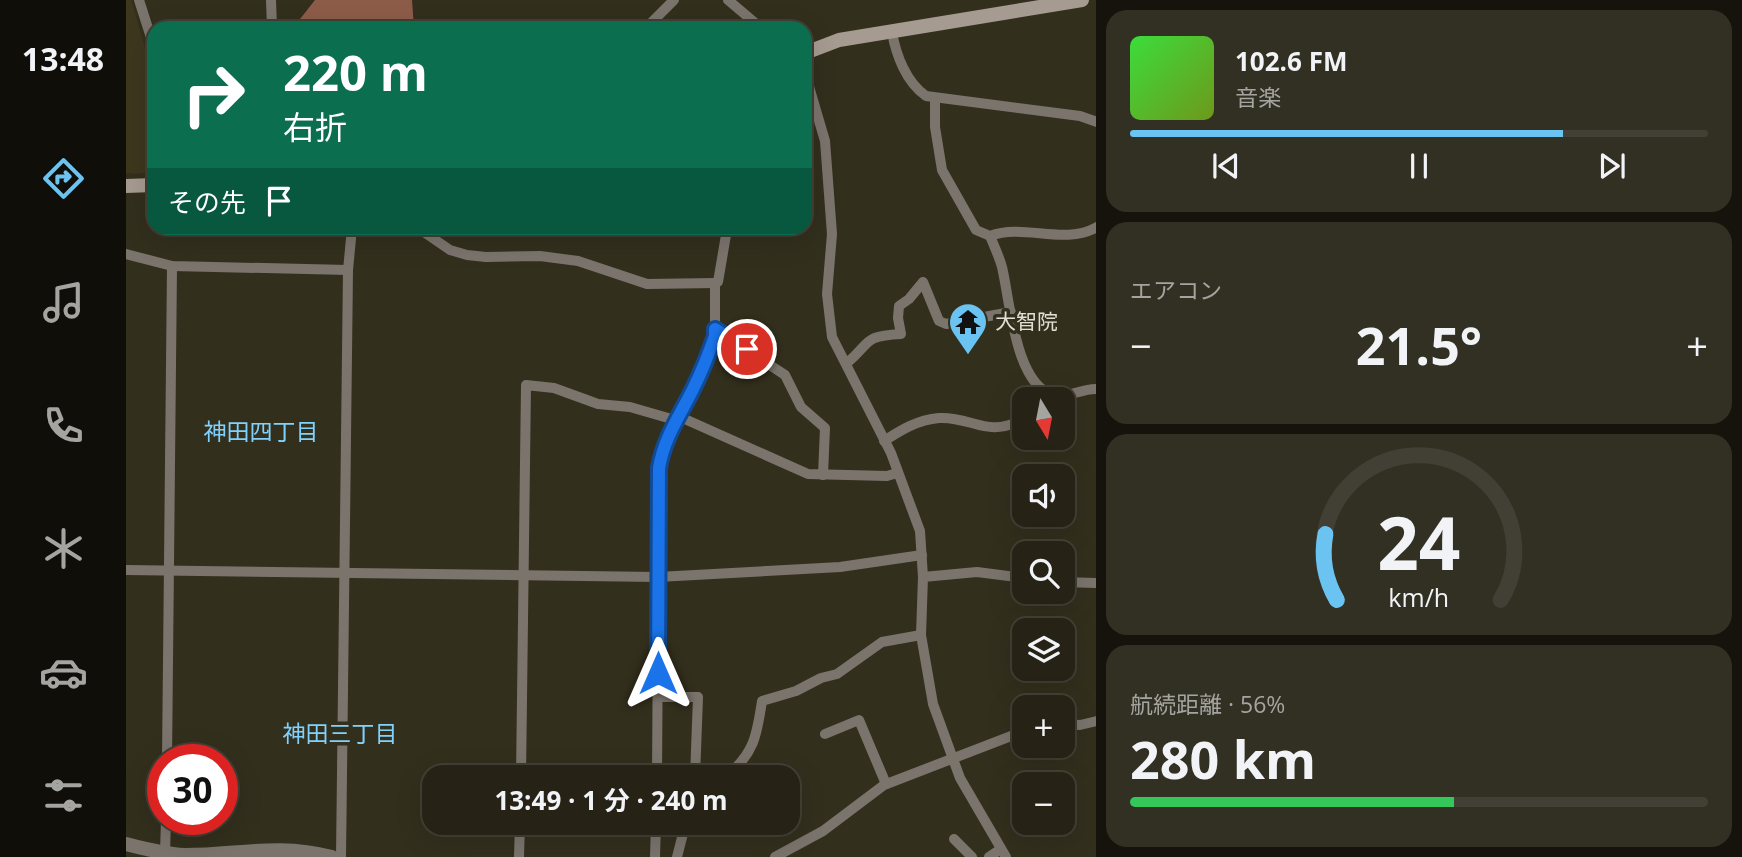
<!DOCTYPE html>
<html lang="ja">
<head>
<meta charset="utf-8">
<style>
  :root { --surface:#262316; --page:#322f23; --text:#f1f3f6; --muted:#a4a4a1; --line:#424035; --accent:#6ac3f1 }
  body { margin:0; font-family:"Open Sans","Noto Sans JP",sans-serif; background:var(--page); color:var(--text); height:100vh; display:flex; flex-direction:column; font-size:26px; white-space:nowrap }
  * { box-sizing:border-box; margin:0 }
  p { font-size:23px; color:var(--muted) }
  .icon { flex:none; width:38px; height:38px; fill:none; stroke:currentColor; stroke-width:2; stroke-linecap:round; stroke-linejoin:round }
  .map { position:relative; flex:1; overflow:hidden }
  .side { display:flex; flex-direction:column; gap:10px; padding:10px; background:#15130c; width:646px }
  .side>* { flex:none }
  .banner { position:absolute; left:21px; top:21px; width:665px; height:214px; border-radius:21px; box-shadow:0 7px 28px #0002,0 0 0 2px var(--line); background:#0b6e4f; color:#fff; overflow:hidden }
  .needle { width:46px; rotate:170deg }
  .tools { position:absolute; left:886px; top:387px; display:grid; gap:14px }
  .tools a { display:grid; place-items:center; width:63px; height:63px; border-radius:14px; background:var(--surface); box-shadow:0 7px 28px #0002,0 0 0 2px var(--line); font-size:35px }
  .speed { position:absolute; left:21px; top:744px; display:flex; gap:14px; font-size:35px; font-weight:700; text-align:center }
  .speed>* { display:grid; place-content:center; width:91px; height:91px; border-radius:50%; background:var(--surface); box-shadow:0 7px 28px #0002,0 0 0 2px var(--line); line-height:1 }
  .speed .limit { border:10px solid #d22; background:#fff; color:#111 }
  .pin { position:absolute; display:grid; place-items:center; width:60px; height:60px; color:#fff; margin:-30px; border:4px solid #fff; border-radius:50%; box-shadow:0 2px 7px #0007 }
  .me { position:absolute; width:77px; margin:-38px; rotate:0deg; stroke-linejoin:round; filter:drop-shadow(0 0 5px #0008) }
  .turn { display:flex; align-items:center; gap:24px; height:147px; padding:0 21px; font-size:32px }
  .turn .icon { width:91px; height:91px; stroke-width:2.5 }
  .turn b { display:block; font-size:49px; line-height:60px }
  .then { display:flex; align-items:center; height:66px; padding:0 21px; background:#0003; gap:14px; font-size:26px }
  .big { font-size:52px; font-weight:700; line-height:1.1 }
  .side .tile { flex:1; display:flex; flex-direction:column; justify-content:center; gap:10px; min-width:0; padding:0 24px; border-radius:21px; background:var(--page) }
  .side .dial { align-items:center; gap:0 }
  .dial svg { height:182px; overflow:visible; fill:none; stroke:var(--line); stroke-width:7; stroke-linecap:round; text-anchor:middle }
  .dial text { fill:var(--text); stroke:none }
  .song { display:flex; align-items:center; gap:21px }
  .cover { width:84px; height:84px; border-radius:10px; background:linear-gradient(135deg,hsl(120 70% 55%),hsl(80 70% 35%)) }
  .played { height:7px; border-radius:4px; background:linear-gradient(90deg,var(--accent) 75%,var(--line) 75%) }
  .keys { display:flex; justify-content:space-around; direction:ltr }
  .heat { display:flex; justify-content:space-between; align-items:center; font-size:38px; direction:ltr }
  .charge { height:10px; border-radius:5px; background:linear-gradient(90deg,#34c759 56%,var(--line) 0) }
  .trip { position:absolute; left:296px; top:765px; width:378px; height:70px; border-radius:21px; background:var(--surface); box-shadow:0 7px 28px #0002,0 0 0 2px var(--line); font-weight:700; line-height:70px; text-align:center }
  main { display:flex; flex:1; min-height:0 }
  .tabs { display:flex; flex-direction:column; width:126px; justify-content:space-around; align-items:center; background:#0f0e09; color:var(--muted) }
  .tabs .icon { width:49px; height:49px }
  .tabs .active { color:var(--accent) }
  .tabs b { font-size:32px; color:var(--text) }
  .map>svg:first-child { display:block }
  .built { fill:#3d371e }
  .forest { fill:#8d5c49 }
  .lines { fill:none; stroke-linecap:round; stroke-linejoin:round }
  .minor { stroke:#7b746d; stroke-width:10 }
  .tertiary { stroke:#7b746d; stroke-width:14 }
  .secondary { stroke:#a69b90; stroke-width:14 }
  .route-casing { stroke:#114b97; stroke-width:18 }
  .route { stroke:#1a73e8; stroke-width:12 }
  .labels { text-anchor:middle; stroke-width:7; stroke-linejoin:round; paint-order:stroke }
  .poi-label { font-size:21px; fill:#e1dfd4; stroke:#332f1d; text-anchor:start }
  .neighbourhood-label { font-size:23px; fill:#80d2fd; stroke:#332f1d }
</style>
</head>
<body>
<main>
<nav class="tabs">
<b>13:48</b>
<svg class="icon active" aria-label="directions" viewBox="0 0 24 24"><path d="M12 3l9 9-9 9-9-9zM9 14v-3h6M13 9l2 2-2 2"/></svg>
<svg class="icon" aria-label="music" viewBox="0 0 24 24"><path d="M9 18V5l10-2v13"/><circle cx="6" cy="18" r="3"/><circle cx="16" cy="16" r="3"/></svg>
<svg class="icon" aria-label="phone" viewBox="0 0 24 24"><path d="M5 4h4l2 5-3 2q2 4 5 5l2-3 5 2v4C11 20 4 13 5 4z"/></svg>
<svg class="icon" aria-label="climate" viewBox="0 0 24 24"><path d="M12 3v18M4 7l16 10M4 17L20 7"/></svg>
<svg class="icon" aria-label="car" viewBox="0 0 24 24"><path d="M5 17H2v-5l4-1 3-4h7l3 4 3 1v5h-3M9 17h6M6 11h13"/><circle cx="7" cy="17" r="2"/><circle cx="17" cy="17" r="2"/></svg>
<svg class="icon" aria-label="filters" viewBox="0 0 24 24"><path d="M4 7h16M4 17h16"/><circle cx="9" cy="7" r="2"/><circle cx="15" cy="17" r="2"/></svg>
</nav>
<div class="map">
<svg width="971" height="857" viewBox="0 0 971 857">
  <rect width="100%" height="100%" fill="#332f1d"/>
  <path class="built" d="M0,0H5L28,78V172L10,174L0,173Z"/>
  <path class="forest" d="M189,0H286L288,28H167Z"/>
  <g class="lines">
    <g class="minor">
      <path d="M13,0L28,47"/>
      <path d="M145,0L146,28"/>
      <path d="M602,0L635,28"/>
      <path d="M520,28L548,0"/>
      <path d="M766,32C770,55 780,82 800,96L954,116L971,122"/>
      <path d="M679,73L699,141L706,234L701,294L706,337L765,453L794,531L797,577L795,635L807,704L834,778L880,857"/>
      <path d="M809,98V127L816,170L850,230L864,236C899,223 937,246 971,227"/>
      <path d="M292,228L324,250L341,255L360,257L414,256L452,261L521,284L589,283"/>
      <path d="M604,228L600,235L592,282L589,283V329L659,375L675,407L699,428L697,475"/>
      <path d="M864,236C868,246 873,256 876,267C884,300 889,386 928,395C941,399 956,388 971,389"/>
      <path d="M0,254L46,266L222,270"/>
      <path d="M721,363C746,342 736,336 775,334L772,318L773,306L783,299L797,282L813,321L820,324L885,312"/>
      <path d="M552,416L569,387L589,336V329"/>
      <path d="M758,441C775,430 791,420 813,418C846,416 860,439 898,419"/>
      <path d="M0,570L532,577L714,567L796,555"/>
      <path d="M797,577L851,572L898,578"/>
      <path d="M936,582L971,583"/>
      <path d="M532,697H572L569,777"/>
      <path d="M936,724L954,725L971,721"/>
      <path d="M699,734L733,720L760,784"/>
      <path d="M41,760L46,266"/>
      <path d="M395,777L400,385L428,388L472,404L504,407L549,420L552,416L682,474L761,476L771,473"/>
      <path d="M531,777L533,468L535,455L549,420"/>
      <path d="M599,777C628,755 631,735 636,701L670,691L695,678L711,674L756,642L795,635"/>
      <path d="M828,839L846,857"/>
      <path d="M39,853L40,819"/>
      <path d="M215,857L222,270L226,228"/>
      <path d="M393,857L394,822"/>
      <path d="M529,857L530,822"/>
      <path d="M551,857L560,822"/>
      <path d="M649,857L697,831L758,785L898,731"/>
      <path d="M863,857L875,849"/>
    </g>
    <path class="tertiary" d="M0,844C19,849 39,854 59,855C113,855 150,843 206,857"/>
    <g class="secondary">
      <path d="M679,53L713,40L956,0"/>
      <path d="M0,186L28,185"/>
    </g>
  </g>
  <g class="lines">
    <defs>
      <path id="route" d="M532,673L533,468C538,437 555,414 568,387C576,371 583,353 589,336V329L621,349"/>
    </defs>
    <use href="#route" class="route-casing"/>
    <use href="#route" class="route"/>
  </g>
  <defs>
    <symbol id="temple-pin" viewBox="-11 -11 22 30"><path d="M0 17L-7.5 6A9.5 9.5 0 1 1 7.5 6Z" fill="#6ac3f1" stroke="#332f1d"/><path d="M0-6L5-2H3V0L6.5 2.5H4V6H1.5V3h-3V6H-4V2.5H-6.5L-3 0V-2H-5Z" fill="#111"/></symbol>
  </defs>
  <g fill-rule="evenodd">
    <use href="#temple-pin" x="820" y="300" width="44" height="60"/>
  </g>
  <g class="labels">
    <g class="poi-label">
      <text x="869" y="329">大智院</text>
    </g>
    <g class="neighbourhood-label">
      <text x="135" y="440">神田四丁目</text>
      <text x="214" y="742">神田三丁目</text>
    </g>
  </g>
</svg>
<div class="tools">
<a><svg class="needle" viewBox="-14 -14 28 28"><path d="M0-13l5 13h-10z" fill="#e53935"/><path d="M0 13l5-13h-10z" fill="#a4a4a1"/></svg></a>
<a><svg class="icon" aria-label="sound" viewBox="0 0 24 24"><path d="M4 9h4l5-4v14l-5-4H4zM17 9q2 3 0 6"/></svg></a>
<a><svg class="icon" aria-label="search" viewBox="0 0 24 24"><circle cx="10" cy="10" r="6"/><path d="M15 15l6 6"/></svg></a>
<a><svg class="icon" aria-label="layers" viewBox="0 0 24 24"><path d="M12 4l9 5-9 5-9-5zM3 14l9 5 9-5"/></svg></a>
<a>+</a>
<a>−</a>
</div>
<div class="speed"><div class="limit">30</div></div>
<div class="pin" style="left:621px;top:349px;background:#d93025"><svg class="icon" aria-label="arrive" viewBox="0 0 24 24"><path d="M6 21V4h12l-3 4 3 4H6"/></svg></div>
<svg class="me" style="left:532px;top:673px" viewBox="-20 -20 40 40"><path d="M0-17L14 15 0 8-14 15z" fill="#1a73e8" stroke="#fff" stroke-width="4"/></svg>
<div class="trip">13:49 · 1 分 · 240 m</div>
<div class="banner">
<div class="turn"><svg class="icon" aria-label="right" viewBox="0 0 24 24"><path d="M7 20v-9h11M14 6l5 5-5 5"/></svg><div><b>220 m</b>右折</div></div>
<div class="then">その先<svg class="icon" aria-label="arrive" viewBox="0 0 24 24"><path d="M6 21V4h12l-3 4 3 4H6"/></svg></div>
</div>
</div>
<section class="side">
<div class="tile">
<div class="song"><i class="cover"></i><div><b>102.6 FM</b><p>音楽</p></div></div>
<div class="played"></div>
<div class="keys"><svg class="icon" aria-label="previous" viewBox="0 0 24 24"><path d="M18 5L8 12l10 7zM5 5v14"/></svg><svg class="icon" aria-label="pause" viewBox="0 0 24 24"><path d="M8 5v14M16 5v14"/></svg><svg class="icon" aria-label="next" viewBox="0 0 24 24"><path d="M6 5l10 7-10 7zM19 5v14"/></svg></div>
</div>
<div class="tile"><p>エアコン</p>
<div class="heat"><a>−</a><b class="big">21.5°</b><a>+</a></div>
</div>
<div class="tile dial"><svg viewBox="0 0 100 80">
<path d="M14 69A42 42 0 1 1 86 69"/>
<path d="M14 69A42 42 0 0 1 9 40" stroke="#6ac3f1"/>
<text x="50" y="56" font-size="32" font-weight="700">24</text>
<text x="50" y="72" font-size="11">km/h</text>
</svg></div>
<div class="tile"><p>航続距離 · 56%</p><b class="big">280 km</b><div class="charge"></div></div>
</section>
</main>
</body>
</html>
